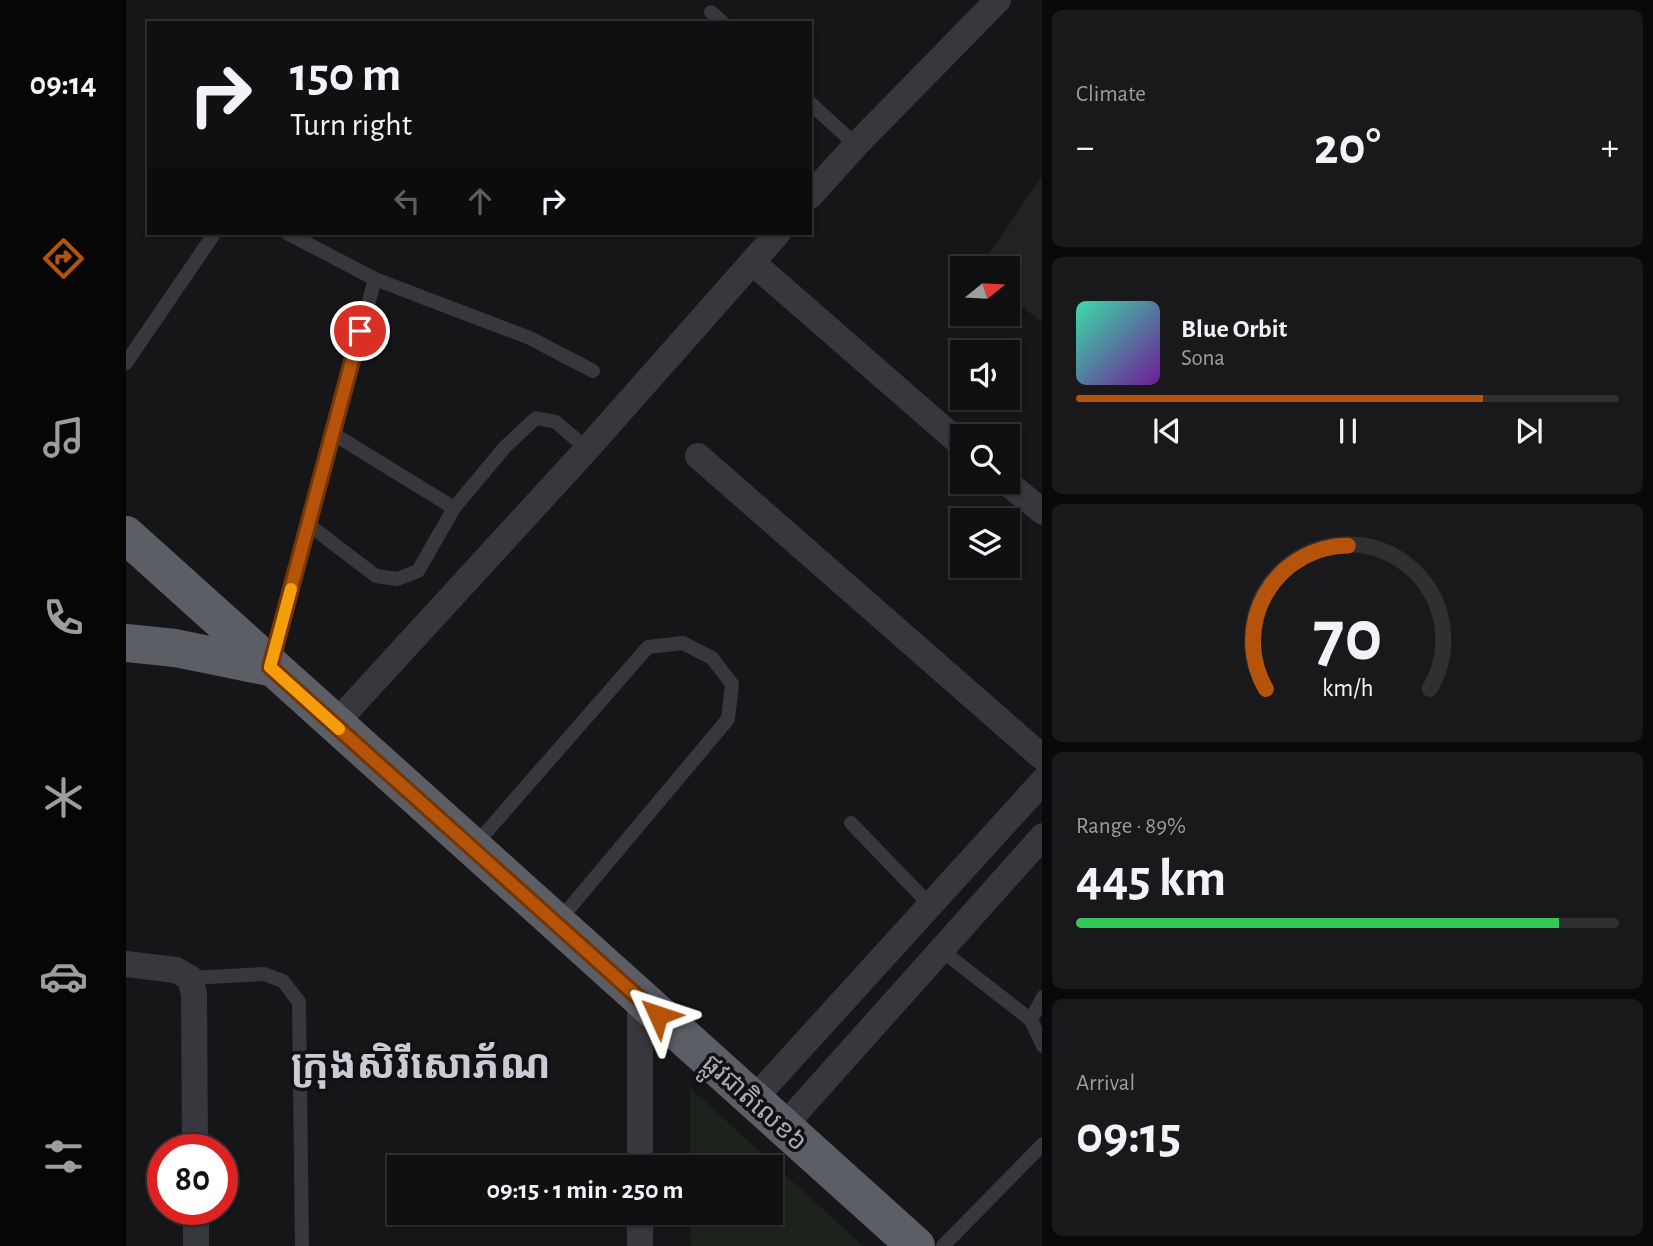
<!DOCTYPE html>
<html lang="en">
<head>
<meta charset="utf-8">
<style>
  :root { --surface:#101012; --page:#19191b; --text:#f1f3f6; --muted:#9c9d9f; --line:#303032; --accent:#b45309 }
  body { margin:0; font-family:"Alegreya Sans","Noto Sans Khmer",sans-serif; background:var(--page); color:var(--text); height:100vh; display:flex; flex-direction:column; font-size:26px; white-space:nowrap }
  * { box-sizing:border-box; margin:0 }
  p { font-size:23px; color:var(--muted) }
  .icon { flex:none; width:38px; height:38px; fill:none; stroke:currentColor; stroke-width:2; stroke-linecap:round; stroke-linejoin:round }
  .map { position:relative; flex:1; overflow:hidden }
  .panel { display:flex; flex-direction:column; gap:10px; padding:10px; background:#09090a; width:611px }
  .panel>* { flex:none }
  .banner { position:absolute; left:21px; top:21px; width:665px; height:214px; border-radius:0px; box-shadow:0 2px 5px #0004,0 0 0 2px var(--line); background:#101012; color:var(--text); overflow:hidden }
  .needle { width:46px; rotate:72deg }
  .tools { position:absolute; left:824px; top:256px; display:grid; gap:14px }
  .tools a { display:grid; place-items:center; width:70px; height:70px; border-radius:0px; background:var(--surface); box-shadow:0 2px 5px #0004,0 0 0 2px var(--line); font-size:35px }
  .speed { position:absolute; left:21px; top:1134px; display:flex; gap:14px; font-size:35px; font-weight:700; text-align:center }
  .speed>* { display:grid; place-content:center; width:91px; height:91px; border-radius:50%; background:var(--surface); box-shadow:0 2px 5px #0004,0 0 0 2px var(--line); line-height:1 }
  .speed .limit { border:10px solid #d22; background:#fff; color:#111 }
  .pin { position:absolute; display:grid; place-items:center; width:60px; height:60px; color:#fff; margin:-30px; border:4px solid #fff; border-radius:50%; box-shadow:0 2px 7px #0007 }
  .me { position:absolute; width:77px; margin:-38px; rotate:312deg; stroke-linejoin:round; filter:drop-shadow(0 0 5px #0008) }
  .turn { display:flex; align-items:center; gap:24px; height:147px; padding:0 28px; font-size:32px }
  .turn .icon { width:91px; height:91px; stroke-width:2.5 }
  .turn b { display:block; font-size:49px; line-height:60px }
  .lanes { display:flex; align-items:center; height:66px; padding:0 28px; background:#0003; justify-content:center; gap:35px; direction:ltr }
  .lanes .off { opacity:.35 }
  .big { font-size:52px; font-weight:700; line-height:1.1 }
  .panel .card { flex:1; display:flex; flex-direction:column; justify-content:center; gap:10px; min-width:0; padding:0 24px; border-radius:10px; background:var(--page) }
  .panel .dial { align-items:center; gap:0 }
  .dial svg { height:182px; overflow:visible; fill:none; stroke:var(--line); stroke-width:7; stroke-linecap:round; text-anchor:middle }
  .dial text { fill:var(--text); stroke:none }
  .song { display:flex; align-items:center; gap:21px }
  .cover { width:84px; height:84px; border-radius:10px; background:linear-gradient(135deg,hsl(160 70% 55%),hsl(280 70% 35%)) }
  .played { height:7px; border-radius:4px; background:linear-gradient(90deg,var(--accent) 75%,var(--line) 75%) }
  .keys { display:flex; justify-content:space-around; direction:ltr }
  .heat { display:flex; justify-content:space-between; align-items:center; font-size:38px; direction:ltr }
  .charge { height:10px; border-radius:5px; background:linear-gradient(90deg,#34c759 89%,var(--line) 0) }
  .trip { position:absolute; left:261px; top:1155px; width:396px; height:70px; border-radius:0px; background:var(--surface); box-shadow:0 2px 5px #0004,0 0 0 2px var(--line); font-weight:700; line-height:70px; text-align:center }
  main { display:flex; flex:1; min-height:0 }
  .dock { display:flex; flex-direction:column; width:126px; justify-content:space-around; align-items:center; background:#060607; color:var(--muted) }
  .dock .icon { width:49px; height:49px }
  .dock .selected { color:var(--accent) }
  .dock b { font-size:32px; color:var(--text) }
  .map>svg:first-child { display:block }
  .built { fill:#222225 }
  .green { fill:#1c231d }
  .lines { fill:none; stroke-linecap:round; stroke-linejoin:round }
  .service { stroke:#37383d; stroke-width:14 }
  .minor { stroke:#37383d; stroke-width:26 }
  .trunk { stroke:#5b5e65; stroke-width:38 }
  .route-casing { stroke:#753606; stroke-width:18 }
  .route { stroke:#b45309; stroke-width:12 }
  .slow { stroke:#f59e0b; stroke-width:12 }
  .labels { text-anchor:middle; stroke-width:7; stroke-linejoin:round; paint-order:stroke }
  .street-label { font-size:26px; fill:#a8adb8; stroke:#111113 }
  .town-label { font-size:40px; font-weight:bold; fill:#c9ccd4; stroke:#111113 }
</style>
</head>
<body>
<main>
<nav class="dock">
<b>09:14</b>
<svg class="icon selected" aria-label="directions" viewBox="0 0 24 24"><path d="M12 3l9 9-9 9-9-9zM9 14v-3h6M13 9l2 2-2 2"/></svg>
<svg class="icon" aria-label="music" viewBox="0 0 24 24"><path d="M9 18V5l10-2v13"/><circle cx="6" cy="18" r="3"/><circle cx="16" cy="16" r="3"/></svg>
<svg class="icon" aria-label="phone" viewBox="0 0 24 24"><path d="M5 4h4l2 5-3 2q2 4 5 5l2-3 5 2v4C11 20 4 13 5 4z"/></svg>
<svg class="icon" aria-label="climate" viewBox="0 0 24 24"><path d="M12 3v18M4 7l16 10M4 17L20 7"/></svg>
<svg class="icon" aria-label="car" viewBox="0 0 24 24"><path d="M5 17H2v-5l4-1 3-4h7l3 4 3 1v5h-3M9 17h6M6 11h13"/><circle cx="7" cy="17" r="2"/><circle cx="17" cy="17" r="2"/></svg>
<svg class="icon" aria-label="filters" viewBox="0 0 24 24"><path d="M4 7h16M4 17h16"/><circle cx="9" cy="7" r="2"/><circle cx="15" cy="17" r="2"/></svg>
</nav>
<div class="map">
<svg width="917" height="1246" viewBox="0 0 917 1246">
  <rect width="100%" height="100%" fill="#161618"/>
  <path class="built" d="M916,176V322L882,296V268H853Z"/>
  <path class="green" d="M564,1088L737,1246H565L564,1213H644V1167H564Z"/>
  <g class="lines">
    <g class="service">
      <path d="M585,12L597,23"/>
      <path d="M684,103L730,145"/>
      <path d="M161,233L249,279L404,338L467,371"/>
      <path d="M0,363L88,234"/>
      <path d="M206,433L328,508"/>
      <path d="M183,525L250,576L271,579L292,571L328,508L379,447L410,418L430,422L461,449"/>
      <path d="M146,660L249,279"/>
      <path d="M725,823L804,905"/>
      <path d="M349,845L522,647L557,643L586,658L606,684L602,719L431,923"/>
      <path d="M815,950L905,1020"/>
      <path d="M64,978L138,974L157,981L173,1002L176,1246"/>
      <path d="M917,997L905,1020L917,1046"/>
      <path d="M817,1246L917,1144"/>
    </g>
    <g class="minor">
      <path d="M684,196L730,145L872,0"/>
      <path d="M626,262L836,445"/>
      <path d="M572,456L917,758"/>
      <path d="M879,481L917,512"/>
      <path d="M208,725L461,449L652,233"/>
      <path d="M0,964L50,970L64,978L68,994L69,1150"/>
      <path d="M514,999V1167"/>
      <path d="M627,1100L917,781"/>
      <path d="M657,1127L917,836"/>
      <path d="M70,1209V1246"/>
      <path d="M514,1213V1246"/>
    </g>
    <g class="trunk">
      <path d="M0,535L790,1246"/>
      <path d="M0,643L49,648L143,667"/>
    </g>
  </g>
  <g class="lines">
    <defs>
      <path id="route" d="M234,331L144,667L532,1015"/>
    </defs>
    <use href="#route" class="route-casing"/>
    <use href="#route" class="route"/>
    <path class="slow" d="M165,589L144,667L213,729"/>
  </g>
  <g class="labels">
    <g class="street-label">
      <text transform="translate(629 1102) rotate(42)" y="9">ផ្លូវជាតិលេខ៦</text>
    </g>
    <g class="town-label">
      <text x="295" y="1078">ក្រុងសិរីសោភ័ណ</text>
    </g>
  </g>
</svg>
<div class="tools">
<a><svg class="needle" viewBox="-14 -14 28 28"><path d="M0-13l5 13h-10z" fill="#e53935"/><path d="M0 13l5-13h-10z" fill="#9c9d9f"/></svg></a>
<a><svg class="icon" aria-label="sound" viewBox="0 0 24 24"><path d="M4 9h4l5-4v14l-5-4H4zM17 9q2 3 0 6"/></svg></a>
<a><svg class="icon" aria-label="search" viewBox="0 0 24 24"><circle cx="10" cy="10" r="6"/><path d="M15 15l6 6"/></svg></a>
<a><svg class="icon" aria-label="layers" viewBox="0 0 24 24"><path d="M12 4l9 5-9 5-9-5zM3 14l9 5 9-5"/></svg></a>
</div>
<div class="speed"><div class="limit">80</div></div>
<div class="pin" style="left:234px;top:331px;background:#d93025"><svg class="icon" aria-label="arrive" viewBox="0 0 24 24"><path d="M6 21V4h12l-3 4 3 4H6"/></svg></div>
<svg class="me" style="left:532px;top:1015px" viewBox="-20 -20 40 40"><path d="M0-17L14 15 0 8-14 15z" fill="#b45309" stroke="#fff" stroke-width="4"/></svg>
<div class="trip">09:15 · 1 min · 250 m</div>
<div class="banner">
<div class="turn"><svg class="icon" aria-label="right" viewBox="0 0 24 24"><path d="M7 20v-9h11M14 6l5 5-5 5"/></svg><div><b>150 m</b>Turn right</div></div>
<div class="lanes"><svg class="icon off" aria-label="left" viewBox="0 0 24 24"><path d="M17 20v-9H6M10 6l-5 5 5 5"/></svg><svg class="icon off" aria-label="ahead" viewBox="0 0 24 24"><path d="M12 20V5M6 11l6-6 6 6"/></svg><svg class="icon" aria-label="right" viewBox="0 0 24 24"><path d="M7 20v-9h11M14 6l5 5-5 5"/></svg></div>
</div>
</div>
<section class="panel">
<div class="card"><p>Climate</p>
<div class="heat"><a>−</a><b class="big">20°</b><a>+</a></div>
</div>
<div class="card">
<div class="song"><i class="cover"></i><div><b>Blue Orbit</b><p>Sona</p></div></div>
<div class="played"></div>
<div class="keys"><svg class="icon" aria-label="previous" viewBox="0 0 24 24"><path d="M18 5L8 12l10 7zM5 5v14"/></svg><svg class="icon" aria-label="pause" viewBox="0 0 24 24"><path d="M8 5v14M16 5v14"/></svg><svg class="icon" aria-label="next" viewBox="0 0 24 24"><path d="M6 5l10 7-10 7zM19 5v14"/></svg></div>
</div>
<div class="card dial"><svg viewBox="0 0 100 80">
<path d="M14 69A42 42 0 1 1 86 69"/>
<path d="M14 69A42 42 0 0 1 50 6" stroke="#b45309"/>
<text x="50" y="56" font-size="32" font-weight="700">70</text>
<text x="50" y="72" font-size="11">km/h</text>
</svg></div>
<div class="card"><p>Range · 89%</p><b class="big">445 km</b><div class="charge"></div></div>
<div class="card"><p>Arrival</p><b class="big">09:15</b></div>
</section>
</main>
</body>
</html>
